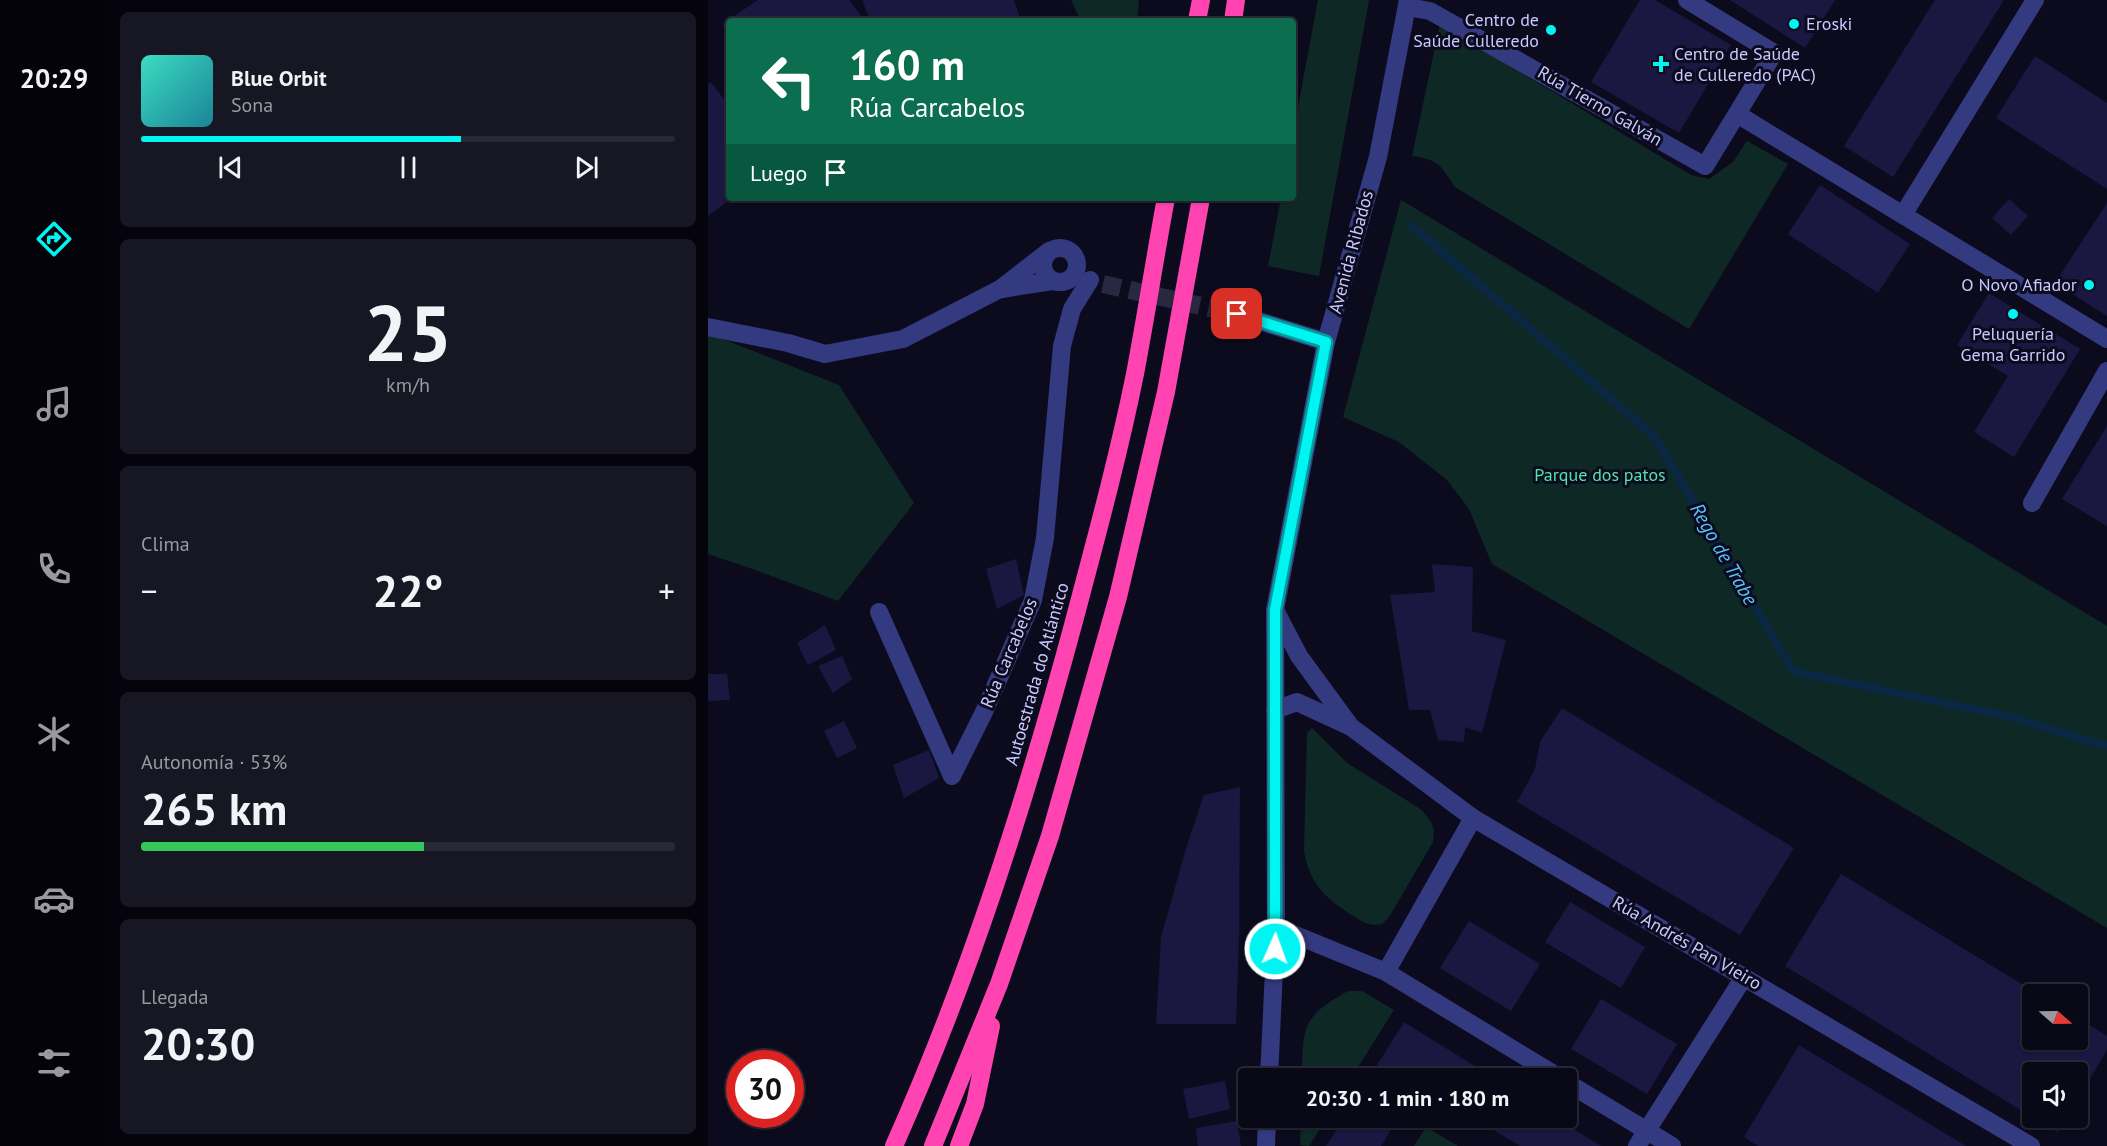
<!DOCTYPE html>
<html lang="es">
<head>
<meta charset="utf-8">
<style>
  :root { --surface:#090816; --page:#171623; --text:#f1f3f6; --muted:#999aa1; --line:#292935; --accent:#00f4f1 }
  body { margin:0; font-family:"PT Sans",sans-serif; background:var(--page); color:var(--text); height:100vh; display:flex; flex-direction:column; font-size:22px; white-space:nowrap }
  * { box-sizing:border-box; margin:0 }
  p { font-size:20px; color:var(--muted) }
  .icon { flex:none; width:33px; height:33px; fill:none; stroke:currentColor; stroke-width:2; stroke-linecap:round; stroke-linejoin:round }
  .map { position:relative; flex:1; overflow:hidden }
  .details { display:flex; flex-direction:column; gap:12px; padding:12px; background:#05040c; width:600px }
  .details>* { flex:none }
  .banner { position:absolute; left:18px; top:18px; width:570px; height:183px; border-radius:6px; box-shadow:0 2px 4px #0004,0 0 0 2px var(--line); background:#0b6e4f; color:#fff; overflow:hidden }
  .needle { width:39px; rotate:110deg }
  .controls { position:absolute; left:1314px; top:984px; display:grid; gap:12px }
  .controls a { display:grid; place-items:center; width:66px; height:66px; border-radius:6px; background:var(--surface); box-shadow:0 2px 4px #0004,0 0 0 2px var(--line); font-size:30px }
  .speed { position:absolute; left:18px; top:1050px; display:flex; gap:12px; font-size:30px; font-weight:700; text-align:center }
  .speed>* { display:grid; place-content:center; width:78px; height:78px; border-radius:50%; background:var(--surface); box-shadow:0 2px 4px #0004,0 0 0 2px var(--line); line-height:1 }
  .speed .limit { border:9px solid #d22; background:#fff; color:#111 }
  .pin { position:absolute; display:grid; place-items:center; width:51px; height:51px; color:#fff; margin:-26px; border-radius:12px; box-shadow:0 3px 9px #0006 }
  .me { position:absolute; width:66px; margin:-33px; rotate:2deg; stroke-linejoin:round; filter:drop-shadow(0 0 4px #0008) }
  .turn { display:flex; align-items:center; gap:21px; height:126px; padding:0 24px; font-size:27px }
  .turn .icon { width:78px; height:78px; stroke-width:2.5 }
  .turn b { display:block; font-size:42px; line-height:51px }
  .then { display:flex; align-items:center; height:57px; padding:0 24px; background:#0003; gap:12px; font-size:22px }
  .big { font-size:45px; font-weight:600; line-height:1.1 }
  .details .card { flex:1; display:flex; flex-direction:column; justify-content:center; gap:9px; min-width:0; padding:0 21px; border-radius:9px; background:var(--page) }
  .details .dial { align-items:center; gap:0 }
  .dial b { font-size:78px; line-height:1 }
  .song { display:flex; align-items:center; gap:18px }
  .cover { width:72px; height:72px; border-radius:9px; background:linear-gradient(135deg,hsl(170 70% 55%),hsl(190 70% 35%)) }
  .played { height:6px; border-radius:3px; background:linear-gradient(90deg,var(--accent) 60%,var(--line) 60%) }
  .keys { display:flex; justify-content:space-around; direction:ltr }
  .heat { display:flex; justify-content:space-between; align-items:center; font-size:33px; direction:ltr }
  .charge { height:9px; border-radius:4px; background:linear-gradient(90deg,#34c759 53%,var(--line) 0) }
  .trip { position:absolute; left:530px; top:1068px; width:339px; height:60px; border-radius:6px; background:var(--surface); box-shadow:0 2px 4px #0004,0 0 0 2px var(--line); font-weight:600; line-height:60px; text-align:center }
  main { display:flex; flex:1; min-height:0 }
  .tabs { display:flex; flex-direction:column; width:108px; justify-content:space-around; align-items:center; background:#040309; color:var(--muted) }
  .tabs .icon { width:42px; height:42px }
  .tabs .current { color:var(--accent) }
  .tabs b { font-size:27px; color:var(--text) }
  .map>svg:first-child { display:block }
  .green { fill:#0e2925 }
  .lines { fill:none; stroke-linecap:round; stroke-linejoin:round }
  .stream { stroke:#0a2744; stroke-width:8 }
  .building { fill:#1a1740 }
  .street-tunnel { stroke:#282840; stroke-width:18; stroke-dasharray:18 9; stroke-linecap:butt }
  .street { stroke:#343a7f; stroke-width:18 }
  .highway { stroke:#ff44b2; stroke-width:18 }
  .route-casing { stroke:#009f9d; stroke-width:15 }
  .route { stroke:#00f4f1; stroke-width:10 }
  .poi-dot { fill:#00f4f1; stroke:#0c0b1e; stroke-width:2 }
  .labels { text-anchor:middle; stroke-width:6; stroke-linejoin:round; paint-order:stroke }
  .poi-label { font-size:18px; fill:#c9c9ff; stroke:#0c0b1e; text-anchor:end }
  .street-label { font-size:18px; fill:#c9c9ff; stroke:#0c0b1e }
  .park-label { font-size:18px; fill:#51e3ae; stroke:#0c0b1e }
  .water-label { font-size:20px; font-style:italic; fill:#57c4ff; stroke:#0c0b1e }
</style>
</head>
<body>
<main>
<nav class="tabs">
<b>20:29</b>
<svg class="icon current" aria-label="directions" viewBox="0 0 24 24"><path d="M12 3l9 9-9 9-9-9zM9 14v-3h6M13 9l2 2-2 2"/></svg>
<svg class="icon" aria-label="music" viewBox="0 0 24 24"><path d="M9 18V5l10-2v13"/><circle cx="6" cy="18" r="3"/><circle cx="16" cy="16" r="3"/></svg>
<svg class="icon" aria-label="phone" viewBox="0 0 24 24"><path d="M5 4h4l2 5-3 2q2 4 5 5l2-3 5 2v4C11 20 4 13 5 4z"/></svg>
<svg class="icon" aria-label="climate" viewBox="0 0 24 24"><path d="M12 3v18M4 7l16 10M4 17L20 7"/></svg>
<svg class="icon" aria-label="car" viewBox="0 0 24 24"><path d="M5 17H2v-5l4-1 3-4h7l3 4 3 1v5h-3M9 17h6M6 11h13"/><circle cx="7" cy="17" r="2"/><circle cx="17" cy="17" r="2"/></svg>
<svg class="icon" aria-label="filters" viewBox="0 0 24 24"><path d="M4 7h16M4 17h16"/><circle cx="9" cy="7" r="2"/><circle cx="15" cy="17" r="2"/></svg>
</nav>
<section class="details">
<div class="card">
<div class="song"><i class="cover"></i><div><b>Blue Orbit</b><p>Sona</p></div></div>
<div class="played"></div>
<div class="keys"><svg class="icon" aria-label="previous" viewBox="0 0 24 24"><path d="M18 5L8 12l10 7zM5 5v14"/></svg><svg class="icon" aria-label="pause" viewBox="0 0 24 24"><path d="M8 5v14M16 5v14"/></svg><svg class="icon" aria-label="next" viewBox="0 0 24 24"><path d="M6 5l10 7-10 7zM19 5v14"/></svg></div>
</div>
<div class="card dial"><b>25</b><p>km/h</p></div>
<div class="card"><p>Clima</p>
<div class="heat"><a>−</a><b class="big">22°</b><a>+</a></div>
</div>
<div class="card"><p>Autonomía · 53%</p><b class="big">265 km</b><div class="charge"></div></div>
<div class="card"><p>Llegada</p><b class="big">20:30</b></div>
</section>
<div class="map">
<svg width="1399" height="1146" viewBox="0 0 1399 1146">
  <rect width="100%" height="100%" fill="#0c0b1e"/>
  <g class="green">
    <path d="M363,0H431L429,21H373Z"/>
    <path d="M610,0H661L611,276L560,266L573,198H585V134Z"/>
    <path d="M732,24L983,175L1001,179L1025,162L1039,141L1080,164L981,329L747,187C732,165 732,160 704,156Z"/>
    <path d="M693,200L1399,626V928L784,564L761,509L739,480L691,442L635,417Z"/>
    <path d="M0,333L131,385L206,503L130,601L39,567L0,554Z"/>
    <path d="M604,728L639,763L714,810L723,822L726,830L725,842L681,917L674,924C659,927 652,920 639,912C614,895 602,882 596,851L599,733Z"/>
    <path d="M640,991H654L686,1010L643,1078H594C595,1028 593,1017 640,991Z"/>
    <path d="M593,1118H619L601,1146L592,1145Z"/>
    <path d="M718,1127L750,1146H706Z"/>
  </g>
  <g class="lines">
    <path class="stream" d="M703,225L947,437L1085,671L1303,717L1399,746"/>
  </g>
  <g class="building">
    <path d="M50,0H141L157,21H21V33L14,24Z"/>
    <path d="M154,0H306L313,21H162Z"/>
    <path d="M932,0H947L1023,45L971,133L883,82Z"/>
    <path d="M1022,0H1127L1097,48Z"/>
    <path d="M1227,0H1296L1185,177L1136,146Z"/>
    <path d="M1327,56L1399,103V189L1288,118Z"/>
    <path d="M3,82L21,106V198H24L0,216V84Z"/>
    <path d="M1112,185L1202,244L1170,293L1080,234Z"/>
    <path d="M1301,199L1320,216L1303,235L1284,218Z"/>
    <path d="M1399,203V316L1347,283Z"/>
    <path d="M1281,293L1372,349L1306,457L1266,432L1300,376L1249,345Z"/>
    <path d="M1399,426V526L1354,499Z"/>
    <path d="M308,559L316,595L289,609L278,569Z"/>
    <path d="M724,564L765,567L764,631L798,640L774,733L757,727L756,742L730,740L722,710H701L682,595L727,592Z"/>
    <path d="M117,625L128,650L100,665L89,643Z"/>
    <path d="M134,656L144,679L125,693L110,666Z"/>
    <path d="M0,674H19L22,700L0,701Z"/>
    <path d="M854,708L1086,848L1032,935L809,802L827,769L832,742Z"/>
    <path d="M136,721L149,748L129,758L116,731Z"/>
    <path d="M221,750L231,778L196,798L185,765Z"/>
    <path d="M532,787L531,939L528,1024H448L453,937L479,845L496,795Z"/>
    <path d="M1133,874L1330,994H1324V1040H1370V1018L1399,1036V1050L1370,1099V1072H1324V1117L1077,966Z"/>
    <path d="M862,902L937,947L913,988L837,942Z"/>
    <path d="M761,921L832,964L803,1011L732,968Z"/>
    <path d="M893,999L969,1044L939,1094L863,1049Z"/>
    <path d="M696,1022L720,1037L786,1078H661Z"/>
    <path d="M1091,1045L1258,1146H1050L1036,1137Z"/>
    <path d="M517,1081L522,1109L481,1119L475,1089Z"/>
    <path d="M636,1118H690L673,1146H618Z"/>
    <path d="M766,1118H848L893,1146H812Z"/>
    <path d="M1325,1118H1358L1349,1132Z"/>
    <path d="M529,1121L533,1146H490L488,1128Z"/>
  </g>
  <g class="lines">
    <path class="street-tunnel" d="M395,284L529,314"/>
    <g class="street">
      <path d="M699,7L722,11L997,166L1066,53L979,0"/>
      <path d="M1029,114L1195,215L1327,0"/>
      <path d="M1195,215L1399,339"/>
      <circle cx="352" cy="265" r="17"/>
      <path d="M294,289L344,281"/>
      <path d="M529,314L618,342"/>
      <path d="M0,327L80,343L117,354L195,339L292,289L341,251"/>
      <path d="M1324,503L1399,371"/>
      <path d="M171,612L244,776L276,712L325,600L337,538L354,346L364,309L382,280"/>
      <path d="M568,612L591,656L643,727L765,818L1323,1146"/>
      <path d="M567,710L589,702L641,726"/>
      <path d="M568,927L678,972L852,1078"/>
      <path d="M678,972L765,818"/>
      <path d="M561,1078L568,927L567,610L618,342L670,157L700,0"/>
      <path d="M858,1082L964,1146"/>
      <path d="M558,1146L559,1118"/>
      <path d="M929,1146L1036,977"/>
    </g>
    <g class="highway">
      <path d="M489,21L493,0"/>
      <path d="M525,21L528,0"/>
      <path d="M186,1146C261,978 317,803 365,625C387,542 410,458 427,374C438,316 447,257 458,198"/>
      <path d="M225,1146L291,984L342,836L410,597L458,392L493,198"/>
      <path d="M251,1146L267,1104L283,1026"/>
    </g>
  </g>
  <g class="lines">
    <defs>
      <path id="route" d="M529,314L618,342L567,610V949"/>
    </defs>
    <use href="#route" class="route-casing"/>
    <use href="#route" class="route"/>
  </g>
  <g class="poi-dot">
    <circle cx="1086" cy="24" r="6"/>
    <circle cx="843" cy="30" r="6"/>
    <path d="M950 55h6v6h6v6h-6v6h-6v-6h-6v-6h6z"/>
    <circle cx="1381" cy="285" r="6"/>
    <circle cx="1305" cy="314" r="6"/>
  </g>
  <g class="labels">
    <g class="poi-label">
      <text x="831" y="26">Centro de<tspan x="831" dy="21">Saúde Culleredo</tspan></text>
      <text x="1098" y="30" text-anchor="start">Eroski</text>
      <text x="966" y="60" text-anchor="start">Centro de Saúde<tspan x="966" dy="21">de Culleredo (PAC)</tspan></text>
      <text x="1369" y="291">O Novo Afiador</text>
      <text x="1305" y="340" text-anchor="middle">Peluquería<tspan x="1305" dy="21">Gema Garrido</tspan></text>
    </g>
    <g class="street-label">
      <text transform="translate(892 106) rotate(30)" y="6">Rúa Tierno Galván</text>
      <text transform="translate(643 252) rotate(-75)" y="6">Avenida Ribados</text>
      <text transform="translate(301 653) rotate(-67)" y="6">Rúa Carcabelos</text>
      <text transform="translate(329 674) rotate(-74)" y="6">Autoestrada do Atlántico</text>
      <text transform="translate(979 943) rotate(30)" y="6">Rúa Andrés Pan Vieiro</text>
    </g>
    <g class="park-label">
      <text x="892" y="481">Parque dos patos</text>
    </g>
    <g class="water-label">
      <text transform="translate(1016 554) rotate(60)" y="7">Rego de Trabe</text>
    </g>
  </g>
</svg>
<div class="controls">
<a><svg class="needle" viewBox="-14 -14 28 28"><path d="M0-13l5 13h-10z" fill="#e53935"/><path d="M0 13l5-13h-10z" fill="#999aa1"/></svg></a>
<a><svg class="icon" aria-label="sound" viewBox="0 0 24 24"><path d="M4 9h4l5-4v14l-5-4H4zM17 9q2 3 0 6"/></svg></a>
</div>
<div class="speed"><div class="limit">30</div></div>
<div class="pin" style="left:529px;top:314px;background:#d93025"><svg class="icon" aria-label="arrive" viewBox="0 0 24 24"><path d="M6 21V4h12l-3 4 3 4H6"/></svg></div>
<svg class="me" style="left:567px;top:949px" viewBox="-20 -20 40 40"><circle r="17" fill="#00f4f1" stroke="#fff" stroke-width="3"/><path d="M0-11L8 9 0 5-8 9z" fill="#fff"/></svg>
<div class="trip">20:30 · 1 min · 180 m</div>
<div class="banner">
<div class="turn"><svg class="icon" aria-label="left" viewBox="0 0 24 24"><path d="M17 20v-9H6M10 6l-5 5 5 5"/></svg><div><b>160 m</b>Rúa Carcabelos</div></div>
<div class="then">Luego<svg class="icon" aria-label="arrive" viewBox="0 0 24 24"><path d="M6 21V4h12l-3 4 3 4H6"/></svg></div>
</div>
</div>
</main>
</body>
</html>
